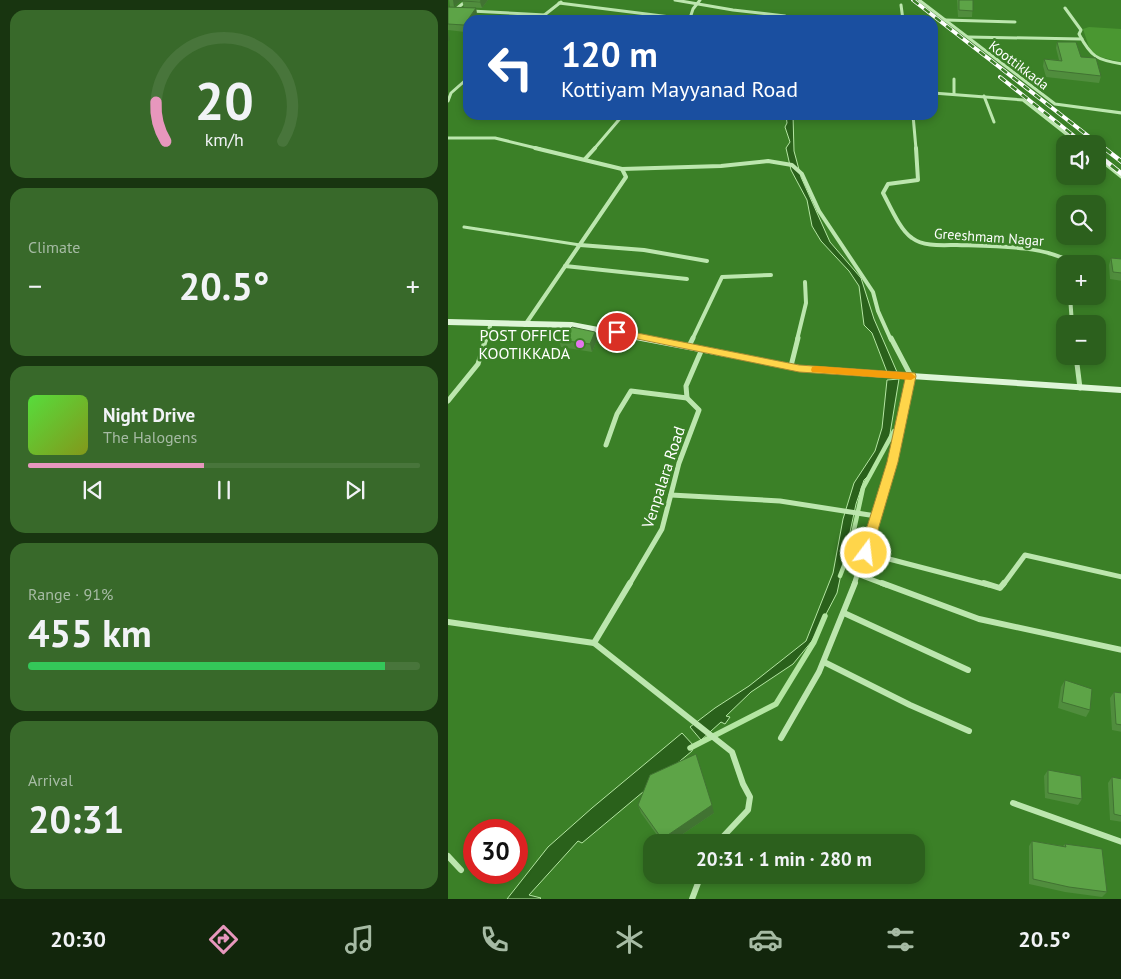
<!DOCTYPE html>
<html lang="en">
<head>
<meta charset="utf-8">
<style>
  :root { --surface:#2c601d; --page:#38692a; --text:#f1f3f6; --muted:#a6bba4; --line:#48753b; --accent:#e797bd }
  body { margin:0; font-family:"PT Sans",sans-serif; background:var(--page); color:var(--text); height:100vh; display:flex; flex-direction:column; font-size:19px; white-space:nowrap }
  * { box-sizing:border-box; margin:0 }
  p { font-size:16px; color:var(--muted) }
  .icon { flex:none; width:28px; height:28px; fill:none; stroke:currentColor; stroke-width:2; stroke-linecap:round; stroke-linejoin:round }
  .map { position:relative; flex:1; overflow:hidden }
  .panel { display:flex; flex-direction:column; gap:10px; padding:10px; background:#183510; width:448px }
  .panel>* { flex:none }
  .banner { position:absolute; left:15px; top:15px; width:475px; height:105px; border-radius:15px; box-shadow:0 2px 8px #0003; background:#1a4fa0; color:#fff; overflow:hidden }
  .controls { position:absolute; left:608px; top:135px; display:grid; gap:10px }
  .controls a { display:grid; place-items:center; width:50px; height:50px; border-radius:10px; background:var(--surface); box-shadow:0 2px 8px #0003; font-size:25px }
  .speed { position:absolute; left:15px; top:819px; display:flex; gap:10px; font-size:25px; font-weight:700; text-align:center }
  .speed>* { display:grid; place-content:center; width:65px; height:65px; border-radius:50%; background:var(--surface); box-shadow:0 2px 8px #0003; line-height:1 }
  .speed .limit { border:8px solid #d22; background:#fff; color:#111 }
  .pin { position:absolute; display:grid; place-items:center; width:42px; height:42px; color:#fff; margin:-21px; border:2px solid #fff; border-radius:50%; box-shadow:0 1px 5px #0007 }
  .me { position:absolute; width:55px; margin:-28px; rotate:15deg; stroke-linejoin:round; filter:drop-shadow(0 0 4px #0008) }
  .turn { display:flex; align-items:center; gap:18px; height:105px; padding:0 15px; font-size:22px }
  .turn .icon { width:65px; height:65px; stroke-width:2.5 }
  .turn b { display:block; font-size:35px; line-height:42px }
  .big { font-size:38px; font-weight:700; line-height:1.1 }
  .panel .tile { flex:1; display:flex; flex-direction:column; justify-content:center; gap:8px; min-width:0; padding:0 18px; border-radius:15px; background:var(--page) }
  .panel .dial { align-items:center; gap:0 }
  .dial svg { height:130px; overflow:visible; fill:none; stroke:var(--line); stroke-width:7; stroke-linecap:round; text-anchor:middle }
  .dial text { fill:var(--text); stroke:none }
  .song { display:flex; align-items:center; gap:15px }
  .cover { width:60px; height:60px; border-radius:8px; background:linear-gradient(135deg,hsl(110 70% 55%),hsl(70 70% 35%)) }
  .played { height:5px; border-radius:2px; background:linear-gradient(90deg,var(--accent) 45%,var(--line) 45%) }
  .keys { display:flex; justify-content:space-around; direction:ltr }
  .heat { display:flex; justify-content:space-between; align-items:center; font-size:28px; direction:ltr }
  .charge { height:8px; border-radius:4px; background:linear-gradient(90deg,#34c759 91%,var(--line) 0) }
  .trip { position:absolute; left:195px; top:834px; width:282px; height:50px; border-radius:15px; background:var(--surface); box-shadow:0 2px 8px #0003; font-weight:700; line-height:50px; text-align:center }
  .dock { display:flex; height:80px; justify-content:space-around; align-items:center; background:#12260c; color:var(--muted) }
  .dock .icon { width:35px; height:35px }
  .dock .current { color:var(--accent) }
  .dock b { font-size:22px; color:var(--text) }
  main { display:flex; flex:1; min-height:0 }
  .map>svg:first-child { display:block }
  .green { fill:#4a9731 }
  .water { fill:#2a611b; stroke:#b4e6a2 }
  .lines { fill:none; stroke-linecap:round; stroke-linejoin:round }
  .stream-far1 { stroke:#b4e6a2; stroke-width:4.5 }
  .stream { stroke:#b4e6a2; stroke-width:5.5 }
  .service { stroke:#bce6ae; stroke-width:3 }
  .minor-far3 { stroke:#bce6ae; stroke-width:3 }
  .minor-far2 { stroke:#bce6ae; stroke-width:4 }
  .minor-far1 { stroke:#bce6ae; stroke-width:5 }
  .minor { stroke:#bce6ae; stroke-width:6 }
  .tertiary { fill:#bce6ae; fill-rule:evenodd }
  .secondary { fill:#def5d7; fill-rule:evenodd }
  .rail-far1-casing { stroke:#fff; stroke-width:4 }
  .rail-casing { stroke:#fff; stroke-width:4.5 }
  .rail-far1 { stroke:#3b8027; stroke-width:2.5; stroke-dasharray:7; stroke-linecap:butt }
  .rail { stroke:#3b8027; stroke-width:3; stroke-dasharray:9; stroke-linecap:butt }
  .wall { fill:#508d3d }
  .shaded-wall { fill:#417332 }
  .building { fill:#5da447; stroke:#417332 }
  .route { fill:#ffd54a; stroke:#a68a30 }
  .slow { fill:#f59e0b }
  .poi-dot { fill:#e474ee; stroke:#3b8027; stroke-width:2 }
  .labels { text-anchor:middle; stroke-width:5; stroke-linejoin:round; paint-order:stroke }
  .far-street-label { font-size:14px; fill:#fff; stroke:#3b8027 }
  .poi-label { font-size:16px; fill:#fff; stroke:#3b8027; text-anchor:end }
  .street-label { font-size:16px; fill:#fff; stroke:#3b8027 }
</style>
</head>
<body>
<main>
<section class="panel">
<div class="tile dial"><svg viewBox="0 0 100 80">
<path d="M14 69A42 42 0 1 1 86 69"/>
<path d="M14 69A42 42 0 0 1 8 45" stroke="#e797bd"/>
<text x="50" y="56" font-size="32" font-weight="700">20</text>
<text x="50" y="72" font-size="11">km/h</text>
</svg></div>
<div class="tile"><p>Climate</p>
<div class="heat"><a>−</a><b class="big">20.5°</b><a>+</a></div>
</div>
<div class="tile">
<div class="song"><i class="cover"></i><div><b>Night Drive</b><p>The Halogens</p></div></div>
<div class="played"></div>
<div class="keys"><svg class="icon" aria-label="previous" viewBox="0 0 24 24"><path d="M18 5L8 12l10 7zM5 5v14"/></svg><svg class="icon" aria-label="pause" viewBox="0 0 24 24"><path d="M8 5v14M16 5v14"/></svg><svg class="icon" aria-label="next" viewBox="0 0 24 24"><path d="M6 5l10 7-10 7zM19 5v14"/></svg></div>
</div>
<div class="tile"><p>Range · 91%</p><b class="big">455 km</b><div class="charge"></div></div>
<div class="tile"><p>Arrival</p><b class="big">20:31</b></div>
</section>
<div class="map">
<svg width="674" height="899" viewBox="0 0 674 899">
  <rect width="100%" height="100%" fill="#3b8027"/>
  <path class="green" d="M641,27L673,29V62L648,56L642,50L635,29Z"/>
  <g class="water">
    <path d="M338,115H345L346,151L353,177L382,242L413,278L426,319L449,372H439L424,333L416,325L411,286L401,271L373,241L364,226L359,200L343,170L338,148L342,142L337,127L339,123Z"/>
    <path d="M451,379L441,440L425,471L416,480L408,504L389,593L364,641L345,664L303,692L278,716L282,717L277,724L273,722L253,740L242,727L267,708L301,686L358,641L385,573L395,519L406,483L427,451L434,428L439,380Z"/>
    <path d="M234,733L246,746L244,751L134,843L130,841L81,895L93,898L92,899H59L100,847L144,808Z"/>
  </g>
  <g class="lines">
    <path class="stream-far1" d="M392,576L401,553L415,488L446,431"/>
    <path class="stream" d="M242,748L328,704L366,642L377,616"/>
    <path class="service" d="M16,227L132,245"/>
    <g class="minor-far3">
      <path d="M227,0L285,10L337,16"/>
      <path d="M471,0L607,104L674,113"/>
      <path d="M111,3L246,20"/>
      <path d="M453,5L455,20"/>
      <path d="M617,8L633,30L631,34C643,57 649,60 674,64"/>
      <path d="M7,10L19,0"/>
      <path d="M23,11L97,15"/>
      <path d="M242,18L245,9L252,0"/>
      <path d="M90,20L113,2"/>
      <path d="M497,20L567,22"/>
      <path d="M520,37L634,39"/>
      <path d="M506,79V94"/>
      <path d="M485,93L575,100L631,144"/>
      <path d="M536,96L546,122"/>
      <path d="M0,101L3,93L20,78"/>
      <path d="M465,115L468,149"/>
      <path d="M0,138H47L92,149"/>
      <path d="M146,149L175,115"/>
    </g>
    <g class="minor-far2">
      <path d="M87,148L174,169L273,166L320,161L344,165L354,174L371,211L425,292L430,311L443,340"/>
      <path d="M468,148L470,180L440,184L435,193C442,206 452,230 464,238C476,247 495,245 509,245C540,246 601,245 625,264"/>
      <path d="M649,157L674,177"/>
      <path d="M137,159L147,148"/>
      <path d="M132,245L196,250L259,261"/>
      <path d="M117,266L239,279"/>
      <path d="M622,296L624,324"/>
      <path d="M77,325L178,177L174,169"/>
      <path d="M38,340L43,323"/>
      <path d="M244,340L274,277L323,275"/>
      <path d="M349,340L358,303L357,282"/>
    </g>
    <g class="minor-far1">
      <path d="M241,346L245,338"/>
      <path d="M628,356L632,388"/>
      <path d="M343,366L350,338"/>
      <path d="M0,401L30,364L38,338"/>
      <path d="M158,445L169,414L183,391L239,398"/>
      <path d="M223,495L332,501L428,516"/>
      <path d="M418,553L541,585"/>
      <path d="M409,574L438,585"/>
      <path d="M181,585L214,529L231,463L251,410L239,398L238,386L254,349"/>
      <path d="M406,585L437,485L463,376L443,338"/>
      <path d="M555,585L577,555L674,577"/>
    </g>
    <g class="minor">
      <path d="M434,583L531,619L674,650"/>
      <path d="M536,583L552,588L556,583"/>
      <path d="M396,613L520,670"/>
      <path d="M0,622L146,643L284,752L295,784L302,797L300,810L270,842"/>
      <path d="M146,643L182,583"/>
      <path d="M376,662L462,705L521,731"/>
      <path d="M333,738L371,672L407,583"/>
      <path d="M565,803L674,842"/>
      <path d="M0,856L13,870"/>
      <path d="M244,899L253,875"/>
    </g>
    <path class="tertiary" d="M424,371L463,373L467,376L463,379L424,377L420,374Z"/>
    <g class="secondary">
      <path d="M0,319L124,322L351,365L424,371L429,374L424,377L351,371L124,328L0,325Z"/>
      <path d="M463,373L674,387V393L463,379L458,376Z"/>
    </g>
    <defs>
      <g id="rail-far1">
        <path d="M465,0L657,149"/>
        <path d="M552,77L636,144"/>
      </g>
      <g id="rail">
        <path d="M656,148L674,162"/>
        <path d="M649,154L674,174"/>
      </g>
    </defs>
    <use href="#rail-far1" class="rail-far1-casing"/>
    <use href="#rail" class="rail-casing"/>
    <use href="#rail-far1" class="rail-far1"/>
    <use href="#rail" class="rail"/>
  </g>
  <g class="wall">
    <path d="M1,0H14L6,7H2Z"/>
    <path d="M40,0L34,8L16,7L14,1Z"/>
    <path d="M509,0H525L524,17H510Z"/>
    <path d="M0,7L28,8L29,15L17,32L0,30Z"/>
    <path d="M609,42L633,57L653,76L651,83L598,77L595,66L596,59L611,60L608,48Z"/>
    <path d="M663,258L674,259V281L662,279L661,265Z"/>
    <path d="M147,332L149,340L144,352L113,347L111,340Z"/>
    <path d="M617,680L642,710L638,717L610,708L613,687Z"/>
    <path d="M666,692L674,693V732L664,730L662,698Z"/>
    <path d="M600,770L634,799L630,805L597,798L596,776Z"/>
    <path d="M664,777L674,779V822L662,820L660,783Z"/>
    <path d="M190,805L266,813L223,842H214L193,813Z"/>
    <path d="M584,841L615,846L617,844L659,892L654,897L617,892L581,884V846Z"/>
  </g>
  <g class="shaded-wall">
    <path d="M5,0H14L6,7Z"/>
    <path d="M33,0H40L34,8L32,2Z"/>
    <path d="M28,8L29,15L26,20H20V28L17,32L16,25Z"/>
    <path d="M0,32L2,40L0,41Z"/>
    <path d="M147,332L149,340L144,352L142,344Z"/>
    <path d="M264,805L266,813L223,842H215L214,839Z"/>
  </g>
  <g class="building">
    <path d="M15,0H33L32,2L14,1Z"/>
    <path d="M511,0H525V11L511,10Z"/>
    <path d="M0,7L28,8L16,25L0,24Z"/>
    <path d="M609,42H628L633,57L648,58L653,76L600,70L596,59L614,61Z"/>
    <path d="M663,258L674,259V273L665,272Z"/>
    <path d="M124,327L147,332L142,344L111,340Z"/>
    <path d="M617,680L644,689L642,710L614,702Z"/>
    <path d="M666,692L674,693V725L668,724Z"/>
    <path d="M248,754L264,805L214,839L190,805L202,775Z"/>
    <path d="M600,770L633,776L634,799L600,793Z"/>
    <path d="M664,777L674,779V816L666,814Z"/>
    <path d="M584,841L618,847L617,844L654,849L659,892L621,887L585,879Z"/>
  </g>
  <path class="route" d="M169,329L351,365L467,373L468,376L450,462L422,557L418,558L413,557L411,553L439,462L457,379L351,372L165,334L164,332Z"/>
  <path class="slow" d="M368,366L463,373L468,377L463,380L364,372L363,370L364,367Z"/>
  <circle class="poi-dot" cx="132" cy="344" r="5"/>
  <g class="labels">
    <g class="far-street-label">
      <text transform="translate(571 65) rotate(37)" y="5">Koottikkada</text>
      <text transform="translate(541 237) rotate(4)" y="5">Greeshmam Nagar</text>
    </g>
    <g class="poi-label">
      <text x="122" y="341">POST OFFICE<tspan x="122" dy="18">KOOTIKKADA</tspan></text>
    </g>
    <g class="street-label">
      <text transform="translate(215 477) rotate(-72)" y="6">Venpalara Road</text>
    </g>
  </g>
</svg>
<div class="controls">
<a><svg class="icon" aria-label="sound" viewBox="0 0 24 24"><path d="M4 9h4l5-4v14l-5-4H4zM17 9q2 3 0 6"/></svg></a>
<a><svg class="icon" aria-label="search" viewBox="0 0 24 24"><circle cx="10" cy="10" r="6"/><path d="M15 15l6 6"/></svg></a>
<a>+</a>
<a>−</a>
</div>
<div class="speed"><div class="limit">30</div></div>
<div class="pin" style="left:169px;top:332px;background:#d93025"><svg class="icon" aria-label="arrive" viewBox="0 0 24 24"><path d="M6 21V4h12l-3 4 3 4H6"/></svg></div>
<svg class="me" style="left:418px;top:553px" viewBox="-20 -20 40 40"><circle r="17" fill="#ffd54a" stroke="#fff" stroke-width="3"/><path d="M0-11L8 9 0 5-8 9z" fill="#fff"/></svg>
<div class="trip">20:31 · 1 min · 280 m</div>
<div class="banner">
<div class="turn"><svg class="icon" aria-label="left" viewBox="0 0 24 24"><path d="M17 20v-9H6M10 6l-5 5 5 5"/></svg><div><b>120 m</b>Kottiyam Mayyanad Road</div></div>
</div>
</div>
</main>
<nav class="dock">
<b>20:30</b>
<svg class="icon current" aria-label="directions" viewBox="0 0 24 24"><path d="M12 3l9 9-9 9-9-9zM9 14v-3h6M13 9l2 2-2 2"/></svg>
<svg class="icon" aria-label="music" viewBox="0 0 24 24"><path d="M9 18V5l10-2v13"/><circle cx="6" cy="18" r="3"/><circle cx="16" cy="16" r="3"/></svg>
<svg class="icon" aria-label="phone" viewBox="0 0 24 24"><path d="M5 4h4l2 5-3 2q2 4 5 5l2-3 5 2v4C11 20 4 13 5 4z"/></svg>
<svg class="icon" aria-label="climate" viewBox="0 0 24 24"><path d="M12 3v18M4 7l16 10M4 17L20 7"/></svg>
<svg class="icon" aria-label="car" viewBox="0 0 24 24"><path d="M5 17H2v-5l4-1 3-4h7l3 4 3 1v5h-3M9 17h6M6 11h13"/><circle cx="7" cy="17" r="2"/><circle cx="17" cy="17" r="2"/></svg>
<svg class="icon" aria-label="filters" viewBox="0 0 24 24"><path d="M4 7h16M4 17h16"/><circle cx="9" cy="7" r="2"/><circle cx="15" cy="17" r="2"/></svg>
<b>20.5°</b>
</nav>
</body>
</html>
